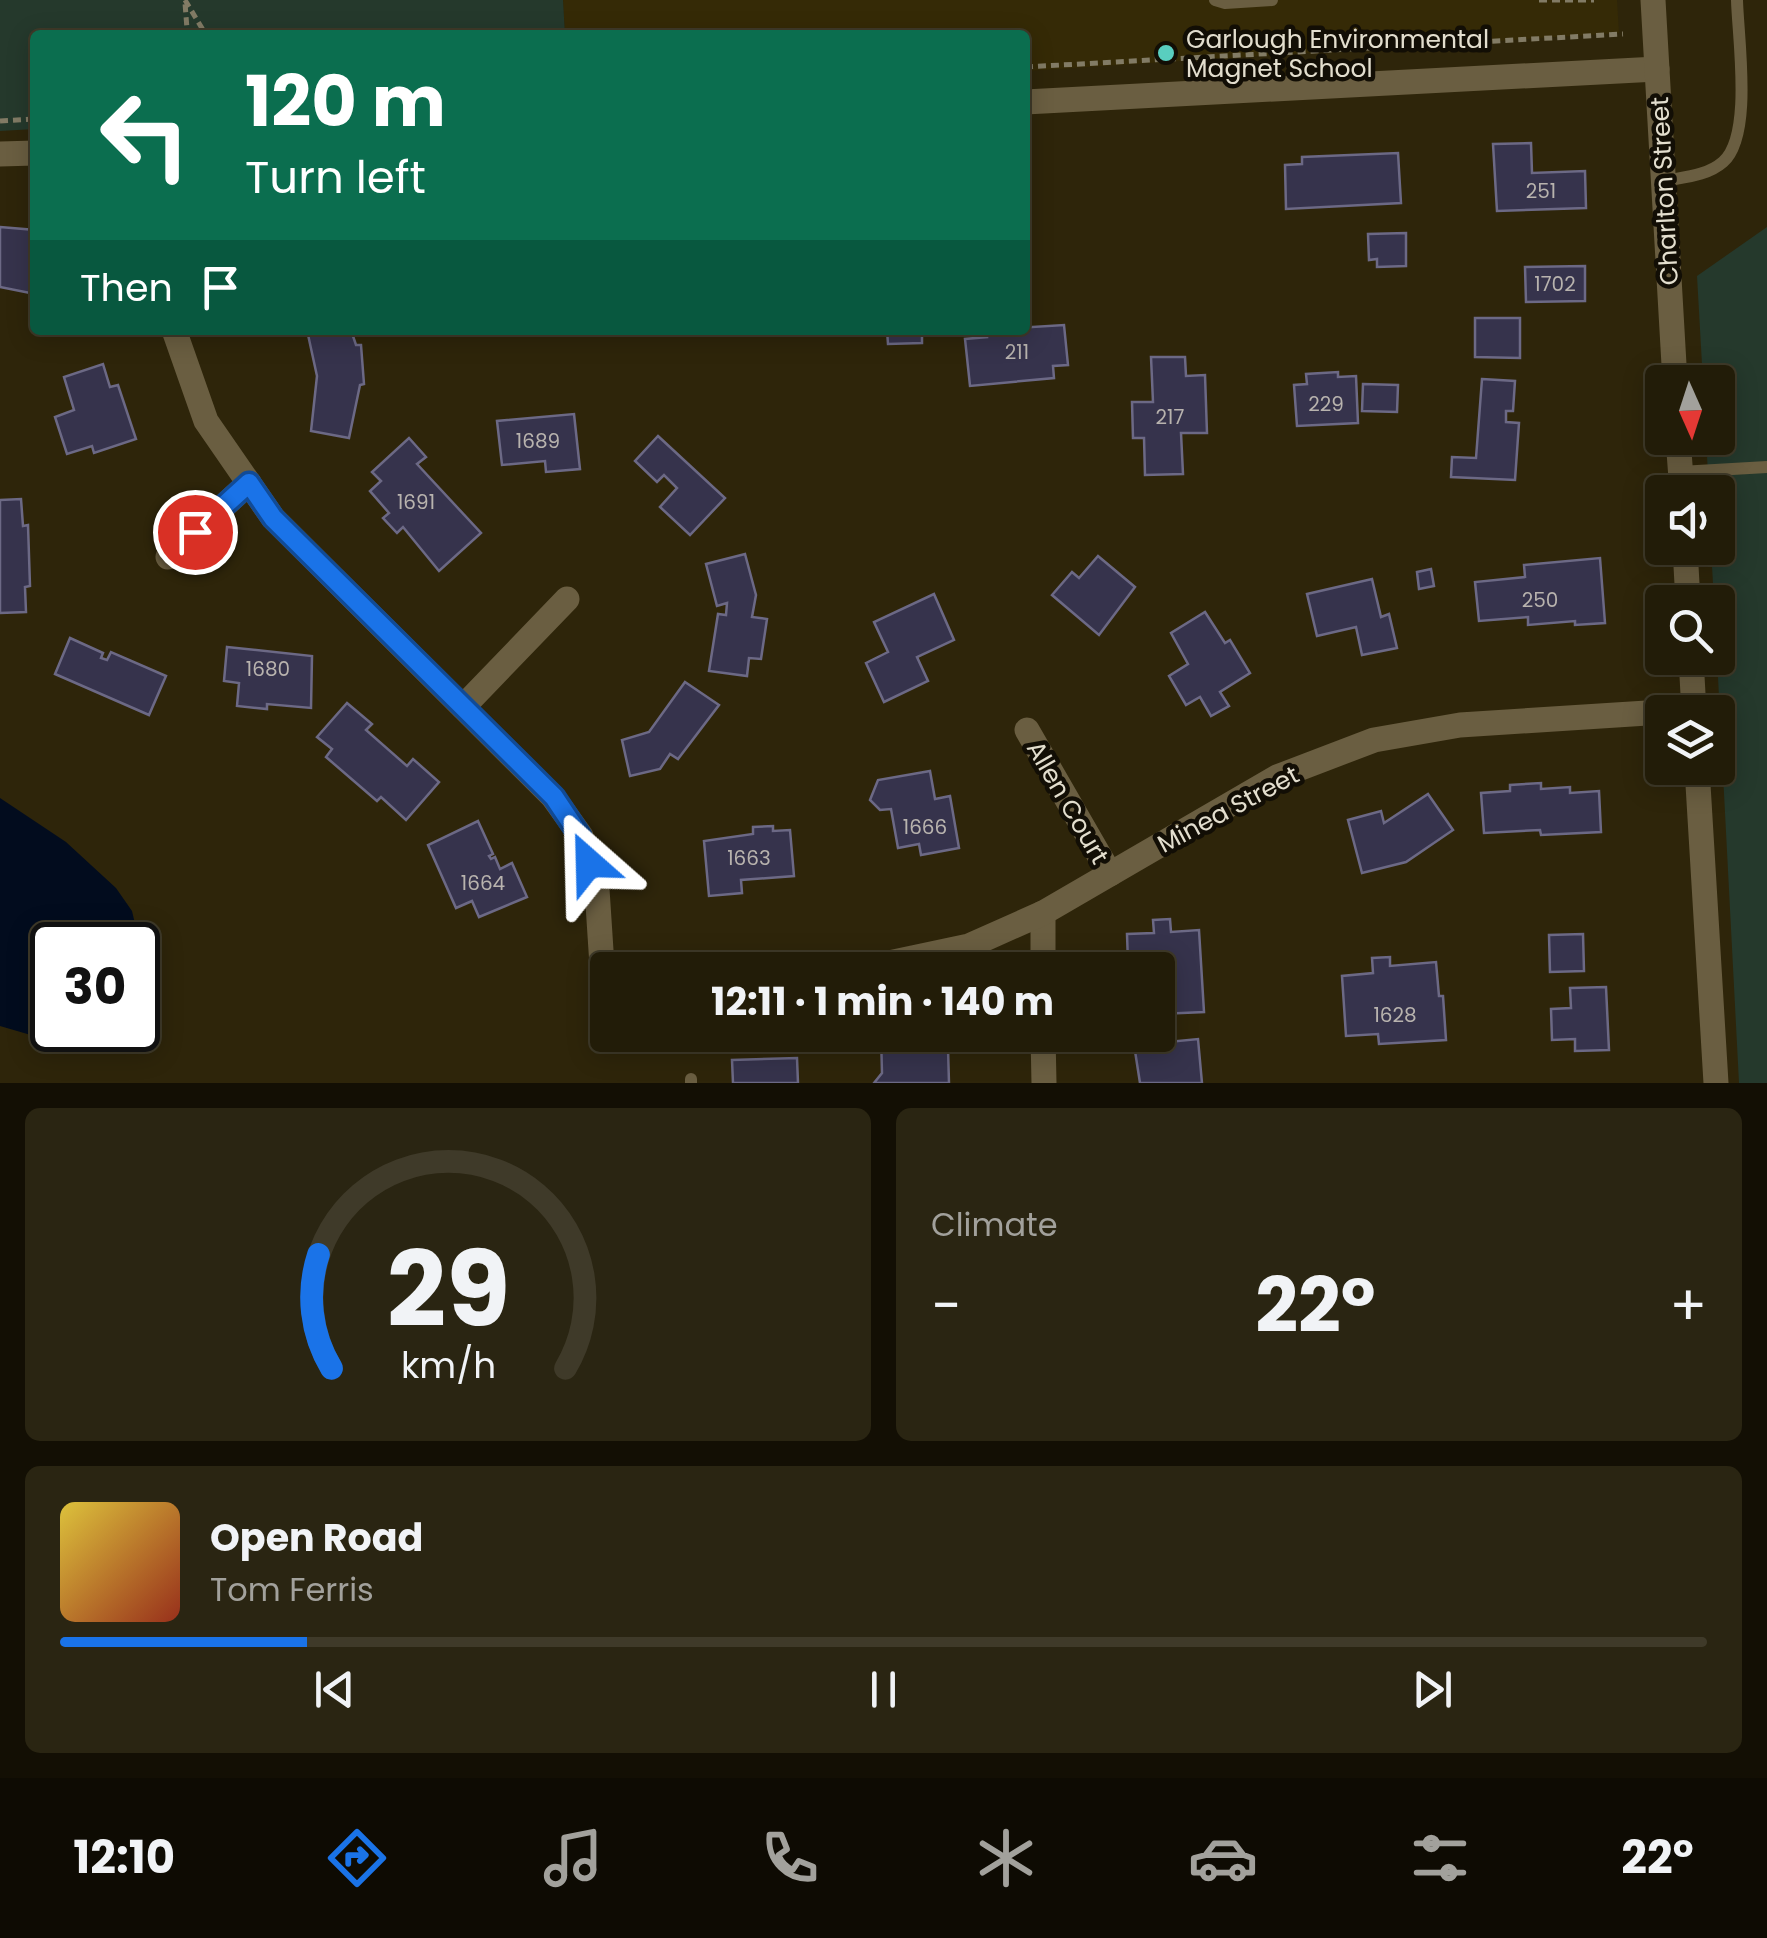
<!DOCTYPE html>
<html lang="en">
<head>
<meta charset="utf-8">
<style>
  :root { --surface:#221c08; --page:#2a2512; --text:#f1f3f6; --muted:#a2a19c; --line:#3f3a29; --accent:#1a73e8 }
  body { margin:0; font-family:Poppins,sans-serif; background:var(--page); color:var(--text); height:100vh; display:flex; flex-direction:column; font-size:38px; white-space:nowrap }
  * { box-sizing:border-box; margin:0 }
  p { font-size:32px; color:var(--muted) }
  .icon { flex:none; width:55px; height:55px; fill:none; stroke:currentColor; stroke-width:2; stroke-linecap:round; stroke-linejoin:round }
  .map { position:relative; height:1083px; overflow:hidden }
  .side { display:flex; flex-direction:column; gap:25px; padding:25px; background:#130f04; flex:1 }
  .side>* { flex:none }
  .guide { position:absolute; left:30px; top:30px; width:1000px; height:305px; border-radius:10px; box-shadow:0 5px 25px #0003,0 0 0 2px var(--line); background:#0b6e4f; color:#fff; overflow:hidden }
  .needle { width:65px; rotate:177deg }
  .tools { position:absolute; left:1645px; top:365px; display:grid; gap:20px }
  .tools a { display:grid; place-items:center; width:90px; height:90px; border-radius:10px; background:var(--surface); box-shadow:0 5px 25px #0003,0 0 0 2px var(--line); font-size:50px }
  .speed { position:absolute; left:30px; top:922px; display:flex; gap:20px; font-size:50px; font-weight:700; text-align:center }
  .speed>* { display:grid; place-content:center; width:130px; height:130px; border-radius:50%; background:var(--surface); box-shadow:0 5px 25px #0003,0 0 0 2px var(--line); line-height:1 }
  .speed .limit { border:5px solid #111; border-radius:15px; background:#fff; color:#111 }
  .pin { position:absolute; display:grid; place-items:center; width:85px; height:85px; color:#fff; margin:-42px; border:5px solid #fff; border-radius:50%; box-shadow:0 2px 10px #0007 }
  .me { position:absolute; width:110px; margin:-55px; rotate:335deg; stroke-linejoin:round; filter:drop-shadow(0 0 8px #0008) }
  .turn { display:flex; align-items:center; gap:35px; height:210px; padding:0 50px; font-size:45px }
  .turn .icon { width:130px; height:130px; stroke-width:2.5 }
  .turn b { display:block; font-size:70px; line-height:85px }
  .then { display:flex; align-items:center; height:95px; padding:0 50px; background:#0003; gap:20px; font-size:38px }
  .big { font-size:75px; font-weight:700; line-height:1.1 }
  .side .card { flex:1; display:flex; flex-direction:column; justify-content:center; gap:15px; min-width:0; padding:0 35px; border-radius:15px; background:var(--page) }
  .side .dial { align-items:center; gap:0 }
  .dial svg { height:260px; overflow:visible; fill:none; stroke:var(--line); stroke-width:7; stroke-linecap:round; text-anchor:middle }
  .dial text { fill:var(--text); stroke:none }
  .song { display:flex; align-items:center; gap:30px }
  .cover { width:120px; height:120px; border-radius:15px; background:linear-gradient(135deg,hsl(50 70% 55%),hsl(10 70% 35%)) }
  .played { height:10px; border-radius:5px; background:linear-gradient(90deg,var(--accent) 15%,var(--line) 15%) }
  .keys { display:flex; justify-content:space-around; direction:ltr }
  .heat { display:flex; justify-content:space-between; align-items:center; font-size:55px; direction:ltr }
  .side .tiles { flex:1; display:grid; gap:25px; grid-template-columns:1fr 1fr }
  .card:last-child { grid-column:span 2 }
  .trip { position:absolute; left:590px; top:952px; width:585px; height:100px; border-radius:10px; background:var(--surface); box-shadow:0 5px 25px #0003,0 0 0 2px var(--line); font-weight:700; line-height:100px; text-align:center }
  .dock { display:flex; height:160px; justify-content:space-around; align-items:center; background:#0e0b03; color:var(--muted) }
  .dock .icon { width:70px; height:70px }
  .dock .selected { color:var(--accent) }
  .dock b { font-size:45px; color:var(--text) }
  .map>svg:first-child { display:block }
  .built { fill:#352a06 }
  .green { fill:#25392c }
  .water { fill:#020c1e; fill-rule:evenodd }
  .building { fill:#36334c; stroke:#6c6985; stroke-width:2.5 }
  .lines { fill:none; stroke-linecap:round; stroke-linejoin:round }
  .path { stroke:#827b65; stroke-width:5; stroke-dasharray:8 5; stroke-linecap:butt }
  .service { stroke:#6a5e41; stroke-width:12 }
  .minor { stroke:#6a5e41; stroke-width:25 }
  .tertiary { stroke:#6a5e41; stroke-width:25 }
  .route-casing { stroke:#114b97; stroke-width:25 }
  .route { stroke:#1a73e8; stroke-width:18 }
  .poi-dot { fill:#59cebf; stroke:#120e05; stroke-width:4 }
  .labels { text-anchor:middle; stroke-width:9; stroke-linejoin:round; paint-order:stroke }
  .number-label { font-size:20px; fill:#b8b3ae }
  .poi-label { font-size:25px; fill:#e3dece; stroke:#120e05; text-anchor:start }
  .street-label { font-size:25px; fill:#e3dece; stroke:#120e05 }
</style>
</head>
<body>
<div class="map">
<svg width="1767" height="1083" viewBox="0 0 1767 1083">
  <rect width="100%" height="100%" fill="#2e250a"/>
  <path class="built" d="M563,0H1617L1619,33L1025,71V35H565Z"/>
  <g class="green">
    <path d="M0,0H563L565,35H35V129L0,131Z"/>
    <path d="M1767,227V1083H1739L1717,658L1718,602H1714L1711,548H1718V492H1709L1706,438H1718V382H1703L1697,276Z"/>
  </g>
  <path class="water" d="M0,798L66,842L116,888L132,911L154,1004L152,1030L131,1049L89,1052L0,1026ZM52,945H138V1030H52Z"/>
  <g class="building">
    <path d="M1531,143L1532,173L1585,171L1586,208L1497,211L1493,144Z"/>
    <path d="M1398,153L1401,203L1286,209L1285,165L1302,164V157Z"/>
    <path d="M0,227L35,230V294L0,287Z"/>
    <path d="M1406,233V266L1377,267V259L1369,260L1368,234Z"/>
    <path d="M1585,266V301L1526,302L1525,267Z"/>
    <path d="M1475,318H1520V358L1475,357Z"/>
    <path d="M1064,325L1068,365L1053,366L1054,378L970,386L965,339L987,337L986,330Z"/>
    <path d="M307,330H351L356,345H361L364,384L360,385L349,438L311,431L317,376Z"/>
    <path d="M887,330H922V343L888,344Z"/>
    <path d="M1151,357H1185L1186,376L1205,375L1207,433H1181L1183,474L1145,475L1144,438H1133L1132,402H1153Z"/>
    <path d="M103,364L110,387L118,385L136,439L94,453L92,446L67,454L55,417L74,410L64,377Z"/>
    <path d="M1338,372V377L1356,376L1358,423L1297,426L1294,385L1307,384L1306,374Z"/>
    <path d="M1482,379L1515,381L1513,411H1506V422L1519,423L1515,480L1451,477L1452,457L1476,458Z"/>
    <path d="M1363,384L1398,385L1397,412L1362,411Z"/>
    <path d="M574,414L580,469L546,472L545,461L502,465L497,421Z"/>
    <path d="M658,436L725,498L690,535L660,507L677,488L664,475L657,482L635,461Z"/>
    <path d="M409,438L426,457L417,464L481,533L439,571L403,527L397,533L383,518L389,513L370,491L381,481L372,472Z"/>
    <path d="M21,499L23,526L28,525L30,586L25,587L26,612L0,613V500Z"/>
    <path d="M745,554L756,595L752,617L767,619L761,659L749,658L747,676L709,671L718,614L726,615L727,603L717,606L706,564Z"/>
    <path d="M1098,556L1135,587L1099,635L1052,595L1072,572L1079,578Z"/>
    <path d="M1600,558L1605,623L1575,625V621L1528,625V617L1479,621L1475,582L1525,577L1524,565Z"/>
    <path d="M1431,569L1434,586L1419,589L1417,572Z"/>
    <path d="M1372,579L1381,617L1389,614L1397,648L1362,655L1356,627L1317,636L1307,594Z"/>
    <path d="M934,594L954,640L917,657L928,681L884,702L866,663L888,652L874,622Z"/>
    <path d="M1205,612L1225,643L1230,640L1250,673L1220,692L1229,706L1211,716L1200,697L1186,705L1169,676L1188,664L1171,633Z"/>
    <path d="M70,638L103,653L101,658L107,660L111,652L166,676L149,715L55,674Z"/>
    <path d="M227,647L312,656L311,708L267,704V709L237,706L239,683L224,681Z"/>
    <path d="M685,682L719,705L678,759L670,754L660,769L630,776L622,740L649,732Z"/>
    <path d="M347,703L372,724L366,730L407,766L413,759L439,782L406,820L381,797L377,801L326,757L332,749L317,737Z"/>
    <path d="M930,771L935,799L950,796L959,848L921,855L919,844L898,848L891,809L880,810L870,800L878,780Z"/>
    <path d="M1541,783V789L1570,787V793L1599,791L1601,832L1541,835L1540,830L1484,833L1481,793L1510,791V785Z"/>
    <path d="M1428,794L1453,830L1406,862L1362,873L1348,820L1381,811L1384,823Z"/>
    <path d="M478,821L493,854L489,856L491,859L495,857L500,869L512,863L527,897L479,917L472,901L456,908L428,845Z"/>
    <path d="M773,826V831L790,830L794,876L741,880L742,893L709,896L704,841L753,834V827Z"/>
    <path d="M1170,919L1171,932L1199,930L1204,1012L1160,1014L1158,977L1171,976L1170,961L1128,963L1127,934L1154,933L1153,920Z"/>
    <path d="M1583,934L1584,971L1550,972L1549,935Z"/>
    <path d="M1390,957V966L1436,962L1439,996H1443L1446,1040L1379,1044L1378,1034L1346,1036L1342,976L1373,973L1372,958Z"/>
    <path d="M1606,987L1609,1050L1575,1051V1039L1552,1040L1551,1009L1571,1008L1570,988Z"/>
    <path d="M881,1035H918L919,1049L948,1048L949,1083H874L882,1073Z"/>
    <path d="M1198,1039L1202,1083H1140L1135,1051L1148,1049V1044Z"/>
    <path d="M797,1058L798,1083H733L732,1060Z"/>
  </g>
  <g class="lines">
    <g class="path">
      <path d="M185,0L206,35"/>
      <path d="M1539,0H1594"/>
      <path d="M180,35L187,29L185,3"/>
      <path d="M1025,67L1623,34"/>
      <path d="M0,121L35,119"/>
    </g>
    <g class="service">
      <path d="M1215,0L1225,3L1272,0"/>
      <path d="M1664,181C1684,177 1707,176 1723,162C1753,136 1738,39 1737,0"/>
      <path d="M1680,472L1767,467"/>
      <path d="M691,1079V1083"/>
    </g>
    <g class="minor">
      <path d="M1025,102L1657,69"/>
      <path d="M0,154L35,153"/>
      <path d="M174,330L206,421L273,518L553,797L581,836L597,889L603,981H608"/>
      <path d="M168,557L249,483"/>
      <path d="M463,707L567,599"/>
      <path d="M1027,730L1110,874"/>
      <path d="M1043,913V970"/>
      <path d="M782,970L889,963L969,946L1043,913L1277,777L1374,740L1460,725L1694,710"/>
      <path d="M1043,1035L1044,1083"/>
    </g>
    <g class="tertiary">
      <path d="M1653,0L1675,382"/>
      <path d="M1678,438L1682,492"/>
      <path d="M1685,548L1688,602"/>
      <path d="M1691,658L1694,712"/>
      <path d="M1697,768L1716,1083"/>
    </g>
  </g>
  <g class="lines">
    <defs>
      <path id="route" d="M195,532L249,483L273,518L554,797L580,836L589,863"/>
    </defs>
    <use href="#route" class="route-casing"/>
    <use href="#route" class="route"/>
  </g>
  <circle class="poi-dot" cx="1166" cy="53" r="10"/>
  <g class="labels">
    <g class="number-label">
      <text x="1541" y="198">251</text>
      <text x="1555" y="291">1702</text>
      <text x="1017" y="359">211</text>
      <text x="1326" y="411">229</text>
      <text x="1170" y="424">217</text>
      <text x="538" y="448">1689</text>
      <text x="416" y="509">1691</text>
      <text x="1540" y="607">250</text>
      <text x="268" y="676">1680</text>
      <text x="925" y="834">1666</text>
      <text x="749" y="865">1663</text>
      <text x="483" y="890">1664</text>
      <text x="1395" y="1022">1628</text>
    </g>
    <g class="poi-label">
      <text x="1186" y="48">Garlough Environmental<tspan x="1186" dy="29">Magnet School</tspan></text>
    </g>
    <g class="street-label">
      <text transform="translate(1664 191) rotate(-93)" y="9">Charlton Street</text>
      <text transform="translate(1068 802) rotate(60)" y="9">Allen Court</text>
      <text transform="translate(1228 809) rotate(-28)" y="9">Minea Street</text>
    </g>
  </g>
</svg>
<div class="tools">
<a><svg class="needle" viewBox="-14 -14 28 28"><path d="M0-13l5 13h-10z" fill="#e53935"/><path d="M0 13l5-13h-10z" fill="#a2a19c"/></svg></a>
<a><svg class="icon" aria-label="sound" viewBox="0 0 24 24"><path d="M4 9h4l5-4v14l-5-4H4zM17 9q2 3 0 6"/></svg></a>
<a><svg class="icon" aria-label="search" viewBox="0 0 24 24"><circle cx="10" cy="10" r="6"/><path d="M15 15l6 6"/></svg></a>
<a><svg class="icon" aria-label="layers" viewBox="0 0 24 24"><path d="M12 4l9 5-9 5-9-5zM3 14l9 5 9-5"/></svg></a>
</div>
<div class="speed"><div class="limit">30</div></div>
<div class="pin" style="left:195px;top:532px;background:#d93025"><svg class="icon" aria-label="arrive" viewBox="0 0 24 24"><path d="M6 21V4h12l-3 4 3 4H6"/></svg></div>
<svg class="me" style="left:589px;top:863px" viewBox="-20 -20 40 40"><path d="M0-17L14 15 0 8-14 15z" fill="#1a73e8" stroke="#fff" stroke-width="4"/></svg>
<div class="trip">12:11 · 1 min · 140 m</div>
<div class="guide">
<div class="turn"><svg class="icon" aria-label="left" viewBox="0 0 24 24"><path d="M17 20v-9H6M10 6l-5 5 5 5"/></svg><div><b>120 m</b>Turn left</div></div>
<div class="then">Then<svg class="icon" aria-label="arrive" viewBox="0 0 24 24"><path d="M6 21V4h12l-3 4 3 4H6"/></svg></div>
</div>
</div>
<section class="side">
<div class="tiles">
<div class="card dial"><svg viewBox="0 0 100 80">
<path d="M14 69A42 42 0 1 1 86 69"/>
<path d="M14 69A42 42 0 0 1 10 34" stroke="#1a73e8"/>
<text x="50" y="56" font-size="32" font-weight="700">29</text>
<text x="50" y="72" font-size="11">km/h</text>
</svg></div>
<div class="card"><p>Climate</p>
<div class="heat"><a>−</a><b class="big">22°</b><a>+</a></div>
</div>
<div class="card">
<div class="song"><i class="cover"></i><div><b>Open Road</b><p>Tom Ferris</p></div></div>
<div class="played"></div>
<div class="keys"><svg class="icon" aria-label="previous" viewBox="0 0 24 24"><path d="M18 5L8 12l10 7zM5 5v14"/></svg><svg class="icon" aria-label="pause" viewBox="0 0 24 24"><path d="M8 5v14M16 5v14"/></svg><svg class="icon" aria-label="next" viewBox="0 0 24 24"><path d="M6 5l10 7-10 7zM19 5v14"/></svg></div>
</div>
</div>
</section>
<nav class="dock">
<b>12:10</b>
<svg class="icon selected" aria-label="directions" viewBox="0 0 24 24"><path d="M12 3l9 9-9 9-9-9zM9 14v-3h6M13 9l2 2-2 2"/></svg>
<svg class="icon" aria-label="music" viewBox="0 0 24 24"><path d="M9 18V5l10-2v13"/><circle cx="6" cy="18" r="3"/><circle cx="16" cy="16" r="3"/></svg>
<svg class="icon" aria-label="phone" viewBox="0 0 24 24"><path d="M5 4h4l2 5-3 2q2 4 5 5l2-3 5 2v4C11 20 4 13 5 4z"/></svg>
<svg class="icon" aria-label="climate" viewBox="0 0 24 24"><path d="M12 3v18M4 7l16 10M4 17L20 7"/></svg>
<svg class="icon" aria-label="car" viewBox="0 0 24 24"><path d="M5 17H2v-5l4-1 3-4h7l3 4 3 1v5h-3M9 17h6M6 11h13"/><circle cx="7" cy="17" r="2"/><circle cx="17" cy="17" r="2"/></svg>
<svg class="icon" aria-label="filters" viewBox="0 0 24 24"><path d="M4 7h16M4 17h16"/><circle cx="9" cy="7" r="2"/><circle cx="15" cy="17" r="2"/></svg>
<b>22°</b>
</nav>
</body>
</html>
